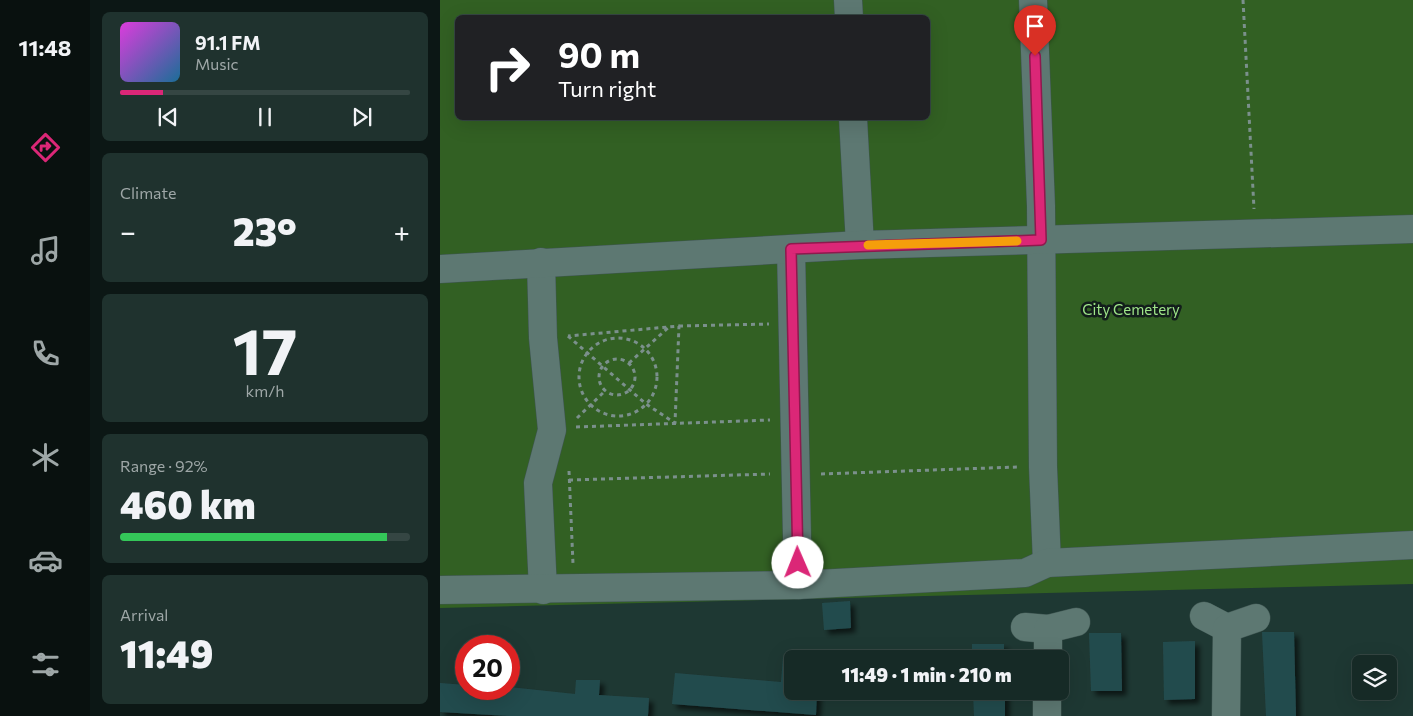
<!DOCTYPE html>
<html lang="en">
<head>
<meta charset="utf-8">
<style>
  :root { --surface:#162a26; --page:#1f322e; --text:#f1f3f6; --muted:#9ea7a7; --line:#354643; --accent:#db2777 }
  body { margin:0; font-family:Commissioner,sans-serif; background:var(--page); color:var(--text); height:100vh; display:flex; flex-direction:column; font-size:19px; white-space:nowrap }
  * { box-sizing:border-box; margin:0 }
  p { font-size:16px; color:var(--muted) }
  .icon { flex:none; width:28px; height:28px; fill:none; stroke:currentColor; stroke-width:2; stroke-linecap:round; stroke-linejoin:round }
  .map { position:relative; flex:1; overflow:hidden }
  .sheet { display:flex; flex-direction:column; gap:12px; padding:12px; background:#0c1715; width:350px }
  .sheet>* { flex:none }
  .top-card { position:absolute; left:15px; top:15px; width:475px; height:105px; border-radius:8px; box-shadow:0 5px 20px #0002,0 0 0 1px var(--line); background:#202124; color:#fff; overflow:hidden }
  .buttons { position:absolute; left:912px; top:655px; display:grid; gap:10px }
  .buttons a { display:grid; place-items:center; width:45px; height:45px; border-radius:8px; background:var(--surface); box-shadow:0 5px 20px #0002,0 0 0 1px var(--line); font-size:25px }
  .speed { position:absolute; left:15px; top:635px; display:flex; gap:10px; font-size:25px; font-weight:700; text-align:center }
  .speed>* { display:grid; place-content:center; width:65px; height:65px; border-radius:50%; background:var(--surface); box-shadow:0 5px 20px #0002,0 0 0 1px var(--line); line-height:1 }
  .speed .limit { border:8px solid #d22; background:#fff; color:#111 }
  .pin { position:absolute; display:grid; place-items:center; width:42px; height:42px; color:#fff; margin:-51px -21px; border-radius:50% 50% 50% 0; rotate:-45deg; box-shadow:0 0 5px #0007 }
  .pin .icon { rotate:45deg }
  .me { position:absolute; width:55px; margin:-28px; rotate:359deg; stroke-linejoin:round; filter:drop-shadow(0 0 4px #0008) }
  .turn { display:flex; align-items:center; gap:18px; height:105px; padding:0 20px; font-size:22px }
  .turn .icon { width:65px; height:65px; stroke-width:2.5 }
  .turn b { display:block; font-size:35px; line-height:42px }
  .big { font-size:38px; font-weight:800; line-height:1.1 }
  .sheet .tile { flex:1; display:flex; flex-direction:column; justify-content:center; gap:8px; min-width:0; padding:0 18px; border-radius:8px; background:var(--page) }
  .sheet .dial { align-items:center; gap:0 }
  .dial b { font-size:65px; line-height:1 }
  .song { display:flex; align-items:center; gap:15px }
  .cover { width:60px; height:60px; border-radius:8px; background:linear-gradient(135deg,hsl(300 70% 55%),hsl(200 70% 35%)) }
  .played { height:5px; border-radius:2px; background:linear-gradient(90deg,var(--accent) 15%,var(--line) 15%) }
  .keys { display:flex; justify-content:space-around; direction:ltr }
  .heat { display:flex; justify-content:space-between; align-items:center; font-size:28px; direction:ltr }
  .charge { height:8px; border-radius:4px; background:linear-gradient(90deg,#34c759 92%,var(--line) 0) }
  .trip { position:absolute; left:344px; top:650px; width:285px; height:50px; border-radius:8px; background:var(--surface); box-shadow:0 5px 20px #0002,0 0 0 1px var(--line); font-weight:800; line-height:50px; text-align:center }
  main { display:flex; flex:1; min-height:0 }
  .tab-bar { display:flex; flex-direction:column; width:90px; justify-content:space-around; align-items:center; background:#09110f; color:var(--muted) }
  .tab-bar .icon { width:35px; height:35px }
  .tab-bar .current { color:var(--accent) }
  .tab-bar b { font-size:22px; color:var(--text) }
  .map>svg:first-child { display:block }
  .green { fill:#326023; fill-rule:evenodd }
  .building { fill:#244b4e; filter:url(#shadow) }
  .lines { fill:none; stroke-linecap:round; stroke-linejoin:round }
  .minor-casing { stroke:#3e5551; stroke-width:29 }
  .path { stroke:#7b908c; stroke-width:3; stroke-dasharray:4 4; stroke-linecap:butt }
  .minor { stroke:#5d7872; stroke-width:28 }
  .route-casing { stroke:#8e194d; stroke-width:12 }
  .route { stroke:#db2777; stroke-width:9 }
  .slow { stroke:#f59e0b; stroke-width:9 }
  .labels { text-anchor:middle; stroke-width:5; stroke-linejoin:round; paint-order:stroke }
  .park-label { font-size:15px; fill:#9fe589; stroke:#121d1b }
</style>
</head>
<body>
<main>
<nav class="tab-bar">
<b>11:48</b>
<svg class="icon current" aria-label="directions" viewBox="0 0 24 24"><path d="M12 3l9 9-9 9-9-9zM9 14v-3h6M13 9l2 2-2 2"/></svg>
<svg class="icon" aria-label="music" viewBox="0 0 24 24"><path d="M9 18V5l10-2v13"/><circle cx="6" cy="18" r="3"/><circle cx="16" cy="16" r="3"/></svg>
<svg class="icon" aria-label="phone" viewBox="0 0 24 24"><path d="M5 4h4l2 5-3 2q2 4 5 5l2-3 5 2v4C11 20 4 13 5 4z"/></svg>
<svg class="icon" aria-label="climate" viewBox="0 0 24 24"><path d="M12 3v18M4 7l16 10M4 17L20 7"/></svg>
<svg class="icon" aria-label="car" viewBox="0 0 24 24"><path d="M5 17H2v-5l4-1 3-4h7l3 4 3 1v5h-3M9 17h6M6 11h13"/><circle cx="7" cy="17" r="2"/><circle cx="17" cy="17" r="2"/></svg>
<svg class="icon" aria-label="filters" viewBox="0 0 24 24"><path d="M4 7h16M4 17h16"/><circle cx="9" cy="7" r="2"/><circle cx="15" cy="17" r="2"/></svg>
</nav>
<section class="sheet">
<div class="tile">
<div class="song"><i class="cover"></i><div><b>91.1 FM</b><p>Music</p></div></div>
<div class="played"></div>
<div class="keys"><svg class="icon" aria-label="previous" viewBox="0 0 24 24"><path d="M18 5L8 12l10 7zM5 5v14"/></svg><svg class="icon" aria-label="pause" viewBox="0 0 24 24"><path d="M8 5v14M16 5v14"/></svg><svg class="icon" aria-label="next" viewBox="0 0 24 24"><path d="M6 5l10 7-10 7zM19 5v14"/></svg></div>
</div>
<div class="tile"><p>Climate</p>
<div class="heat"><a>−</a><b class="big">23°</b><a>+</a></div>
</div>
<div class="tile dial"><b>17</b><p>km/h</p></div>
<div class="tile"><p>Range · 92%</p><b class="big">460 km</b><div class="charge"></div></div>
<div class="tile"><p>Arrival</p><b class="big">11:49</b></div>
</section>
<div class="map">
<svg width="973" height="716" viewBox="0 0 973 716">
  <defs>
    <filter id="shadow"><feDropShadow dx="4.5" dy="4.5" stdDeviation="2.5" flood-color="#0009"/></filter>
  </defs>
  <rect width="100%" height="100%" fill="#1e3833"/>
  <path class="green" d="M0,0H973V584L0,608ZM18,18H488V118H18Z"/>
  <g class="building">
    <path d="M410,601L411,628L384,630L382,603Z"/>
    <path d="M822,632H854L856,716H826Z"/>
    <path d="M649,633H681L682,691H651Z"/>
    <path d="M755,641V699L724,700L723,642Z"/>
    <rect x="532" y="644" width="32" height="15"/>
    <path d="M343,657L360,659H352V691H377L376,715L232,704L235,673L341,682Z"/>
    <path d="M136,680H160L159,695L209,698L208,716H69L0,712V683L26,685V689L69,687L135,694Z"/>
    <path d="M533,691H565V716H534Z"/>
  </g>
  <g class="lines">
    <defs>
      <g id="minor">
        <path d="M408,0L409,18"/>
        <path d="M593,0L601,206L603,467L607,563"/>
        <path d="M413,118L420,245"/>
        <path d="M351,249L358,585"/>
        <path d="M101,262L103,338L112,430L98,483L103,590"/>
        <path d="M0,269L420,245L973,229"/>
        <path d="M0,590L358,585L585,573L607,563L973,545"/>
        <path d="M764,616L787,628"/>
        <path d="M585,627L608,629"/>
        <path d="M608,659V629L636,622"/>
        <path d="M607,716V691"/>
        <path d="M786,716L787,628L816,618"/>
      </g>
    </defs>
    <use href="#minor" class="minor-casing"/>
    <g class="path">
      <path d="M803,0L814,209"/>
      <path d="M239,326L329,324"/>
      <path d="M128,336L206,404L235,423L239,326L128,336"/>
      <circle cx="178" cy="377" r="39"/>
      <circle cx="177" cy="377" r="18"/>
      <path d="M189,363L229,327"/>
      <path d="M137,418L165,391"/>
      <path d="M136,427L330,420"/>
      <path d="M129,471L133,564"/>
      <path d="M381,474L577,467"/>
      <path d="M129,480L330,474"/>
    </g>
    <use href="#minor" class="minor"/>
  </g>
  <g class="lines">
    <defs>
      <path id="route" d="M358,563L351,249L601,240L595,56"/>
    </defs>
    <use href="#route" class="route-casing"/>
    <use href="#route" class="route"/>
    <path class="slow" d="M428,245L577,241"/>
  </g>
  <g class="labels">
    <g class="park-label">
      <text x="691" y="315">City Cemetery</text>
    </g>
  </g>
</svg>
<div class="buttons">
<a><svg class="icon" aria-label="layers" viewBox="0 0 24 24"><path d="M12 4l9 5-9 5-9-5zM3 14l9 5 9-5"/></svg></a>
</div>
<div class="speed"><div class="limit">20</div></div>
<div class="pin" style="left:595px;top:56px;background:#d93025"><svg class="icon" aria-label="arrive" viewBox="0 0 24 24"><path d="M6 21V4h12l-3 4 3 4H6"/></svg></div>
<svg class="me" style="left:358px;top:563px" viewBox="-20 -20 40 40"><circle r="19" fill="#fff"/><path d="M0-13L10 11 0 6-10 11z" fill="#db2777"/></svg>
<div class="trip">11:49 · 1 min · 210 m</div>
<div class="top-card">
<div class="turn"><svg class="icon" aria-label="right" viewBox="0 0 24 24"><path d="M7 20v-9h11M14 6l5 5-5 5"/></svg><div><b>90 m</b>Turn right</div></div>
</div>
</div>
</main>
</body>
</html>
